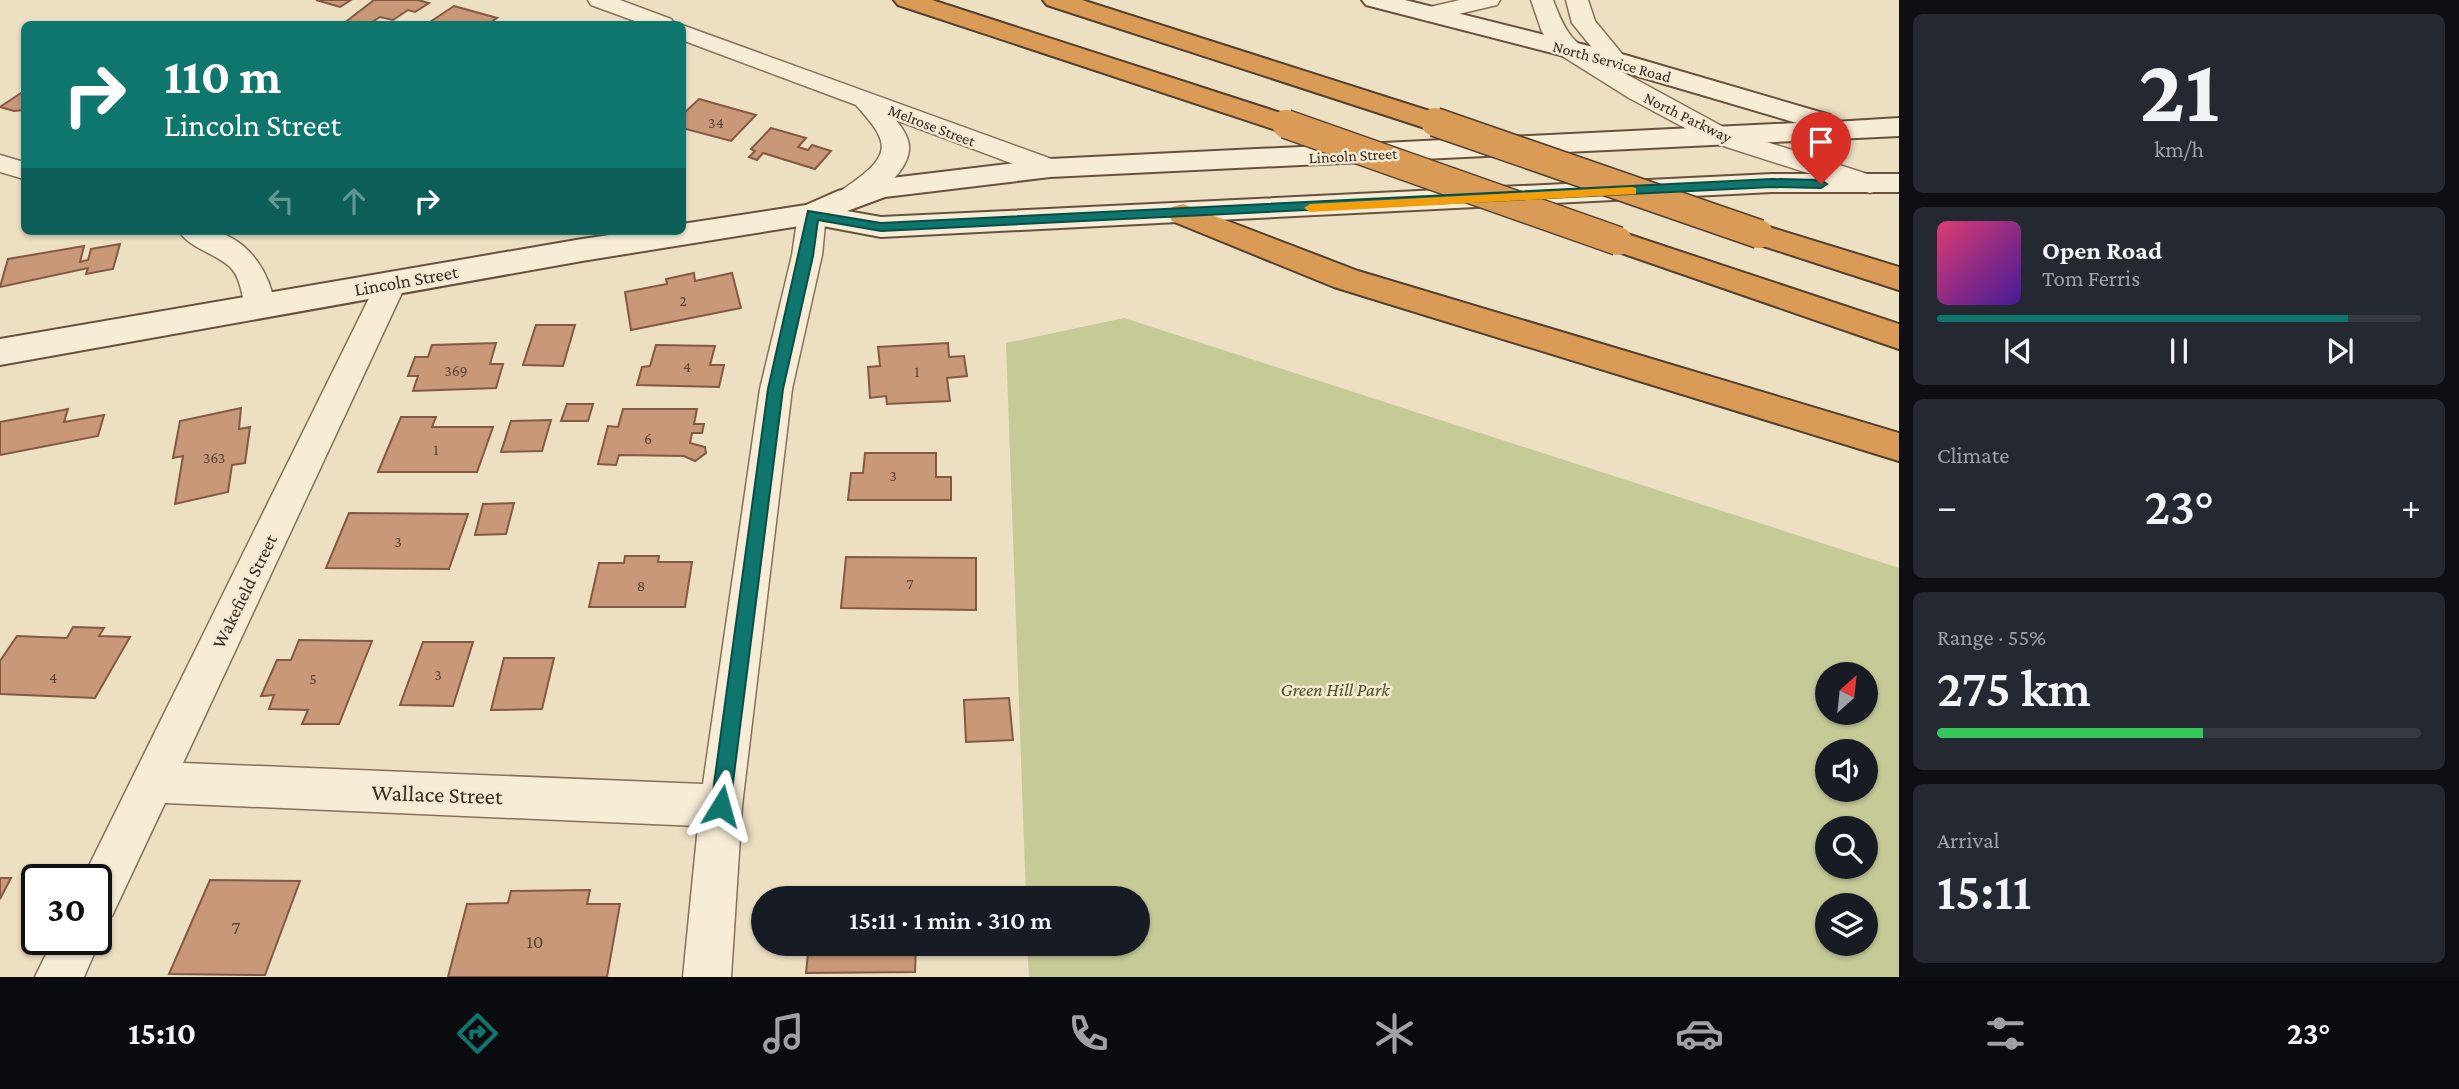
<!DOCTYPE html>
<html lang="en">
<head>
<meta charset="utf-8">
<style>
  :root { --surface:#171b24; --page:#242831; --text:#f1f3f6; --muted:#9ea1a6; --line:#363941; --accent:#0f766e }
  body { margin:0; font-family:"Crimson Pro",serif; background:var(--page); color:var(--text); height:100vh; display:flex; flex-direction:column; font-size:26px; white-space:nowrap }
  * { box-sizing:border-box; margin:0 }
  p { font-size:23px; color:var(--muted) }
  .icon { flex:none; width:38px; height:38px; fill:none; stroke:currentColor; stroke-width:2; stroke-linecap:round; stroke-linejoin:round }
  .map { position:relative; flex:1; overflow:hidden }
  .sheet { display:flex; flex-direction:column; gap:14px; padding:14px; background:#0d0f14; width:560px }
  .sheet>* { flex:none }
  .banner { position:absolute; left:21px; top:21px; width:665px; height:214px; border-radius:10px; box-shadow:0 2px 5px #0004; background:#0f766e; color:#fff; overflow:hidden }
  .needle { width:46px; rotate:27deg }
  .tools { position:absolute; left:1815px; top:662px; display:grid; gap:14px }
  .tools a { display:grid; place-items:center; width:63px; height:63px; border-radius:50%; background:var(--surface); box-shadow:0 2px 5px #0004; font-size:35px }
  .speed { position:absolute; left:21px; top:864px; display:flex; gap:14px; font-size:35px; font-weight:700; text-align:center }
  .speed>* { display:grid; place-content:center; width:91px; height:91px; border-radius:50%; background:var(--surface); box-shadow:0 2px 5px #0004; line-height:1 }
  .speed .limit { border:4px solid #111; border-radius:10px; background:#fff; color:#111 }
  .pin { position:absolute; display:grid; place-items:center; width:60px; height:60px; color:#fff; margin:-72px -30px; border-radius:50% 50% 50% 0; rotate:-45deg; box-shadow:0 0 7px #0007 }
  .pin .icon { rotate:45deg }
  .me { position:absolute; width:77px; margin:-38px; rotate:8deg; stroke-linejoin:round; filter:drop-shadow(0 0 5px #0008) }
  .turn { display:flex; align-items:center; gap:24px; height:147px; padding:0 28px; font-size:32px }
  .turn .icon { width:91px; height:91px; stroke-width:2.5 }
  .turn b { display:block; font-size:49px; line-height:60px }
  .lanes { display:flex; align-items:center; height:66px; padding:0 28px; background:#0003; justify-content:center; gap:35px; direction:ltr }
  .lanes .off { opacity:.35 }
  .big { font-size:52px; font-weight:600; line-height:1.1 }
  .sheet .widget { flex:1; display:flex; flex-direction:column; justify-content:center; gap:10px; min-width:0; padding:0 24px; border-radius:10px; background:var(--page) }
  .sheet .dial { align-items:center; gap:0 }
  .dial b { font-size:91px; line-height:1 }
  .song { display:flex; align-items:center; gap:21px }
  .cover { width:84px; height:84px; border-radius:10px; background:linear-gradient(135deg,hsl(340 70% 55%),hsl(260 70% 35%)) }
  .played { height:7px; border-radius:4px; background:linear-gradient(90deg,var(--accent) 85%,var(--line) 85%) }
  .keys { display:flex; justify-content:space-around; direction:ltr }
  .heat { display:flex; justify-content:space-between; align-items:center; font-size:38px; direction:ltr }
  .charge { height:10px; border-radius:5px; background:linear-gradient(90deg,#34c759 55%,var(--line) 0) }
  .trip { position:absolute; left:751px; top:886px; width:399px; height:70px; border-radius:35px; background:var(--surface); box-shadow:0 2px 5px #0004; font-weight:600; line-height:70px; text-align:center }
  .dock { display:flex; height:112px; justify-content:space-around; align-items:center; background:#090b0e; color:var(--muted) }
  .dock .icon { width:49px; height:49px }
  .dock .selected { color:var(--accent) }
  .dock b { font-size:32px; color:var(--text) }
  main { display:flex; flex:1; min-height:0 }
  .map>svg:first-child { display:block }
  .green { fill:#c5ca97; fill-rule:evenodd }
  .building { fill:#c99879; stroke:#845941; stroke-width:2 }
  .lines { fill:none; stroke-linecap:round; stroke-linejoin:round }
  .street-casing { stroke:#86705a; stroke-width:3 }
  .secondary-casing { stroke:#67513d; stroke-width:4 }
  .highway-casing { stroke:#533f2e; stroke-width:4 }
  .street { fill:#f7ecd5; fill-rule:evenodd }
  .secondary { fill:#f7ecd5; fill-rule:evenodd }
  .highway { fill:#d99b56; fill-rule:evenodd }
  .highway-bridge-casing { stroke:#533f2e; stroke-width:31; stroke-linecap:butt }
  .highway-bridge { stroke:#d99b56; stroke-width:28 }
  .route { fill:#0f766e; stroke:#0a4d48; stroke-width:2 }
  .slow { fill:#f59e0b }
  .labels { text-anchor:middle; stroke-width:5; stroke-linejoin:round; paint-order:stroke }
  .far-street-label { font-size:16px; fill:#36291e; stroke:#f4e9d2 }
  .number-label { font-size:16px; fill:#5b4535 }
  .street-label { font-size:19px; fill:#36291e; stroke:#f4e9d2 }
  .park-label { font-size:19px; font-style:italic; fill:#485225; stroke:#f4e9d2 }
  .near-number-label { font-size:19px; fill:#5b4535 }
  .near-street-label { font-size:23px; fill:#36291e; stroke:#f4e9d2 }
</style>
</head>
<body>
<main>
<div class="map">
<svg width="1899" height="977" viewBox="0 0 1899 977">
  <rect width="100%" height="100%" fill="#ecdfc2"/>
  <path class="green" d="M1124,318L1899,568V977H1029L1027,943H1138V898H1026L1006,343ZM1827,674H1866V712H1827ZM1827,751H1866V789H1827ZM1827,828H1866V866H1827ZM1827,905H1866V943H1827Z"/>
  <g class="building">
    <path d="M316,0H351L340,7Z"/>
    <path d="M374,0H418L429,3L415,12L408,10L393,20L380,17L369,24H343Z"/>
    <path d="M454,6L497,18L488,24H427Z"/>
    <path d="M24,91V110L14,111L0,107Z"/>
    <path d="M699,99L756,115L731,141L682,128V115Z"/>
    <path d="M771,128L806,138L798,147L808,150L812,145L831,151L815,169L763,153L757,160L749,157L755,151L751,149Z"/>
    <path d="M120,244L113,269L86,274L88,268L0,287L8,259L84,246L80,262L88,260L91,249Z"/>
    <path d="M694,273L695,281L732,273L741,308L631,330L625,292L667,284L666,279Z"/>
    <path d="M536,325H575L563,366L523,365Z"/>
    <path d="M496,343L490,364H503L496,388L413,391L418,376H408L415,357H428L432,345Z"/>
    <path d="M948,343L949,357L964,356L967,376L947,378L950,401L887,404L886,396L870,398L868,367L880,366L878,347Z"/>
    <path d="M656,345L715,346L710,365H724L719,387L637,385L642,367L650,366Z"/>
    <path d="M567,404H593L588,421H561Z"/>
    <path d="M241,408L239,429L250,427L245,463L232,465L228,492L175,504L183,456L173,458L180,421Z"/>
    <path d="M68,409L64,422L104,415L98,436L0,455V422Z"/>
    <path d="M623,409H697L694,424H704L702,433H692L690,443L705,447L706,453L695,461L684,456L619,455L616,465L598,464L608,426L618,427Z"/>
    <path d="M401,417H436L432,427H493L477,472H378Z"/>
    <path d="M551,420L542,451L501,452L511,421Z"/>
    <path d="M865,453H936V477H951V500H848L851,473H863Z"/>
    <path d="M514,503L506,534L475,535L483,504Z"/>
    <path d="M349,513L468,514L449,569L326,568Z"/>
    <path d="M625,556H659L658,562H692L685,607H589L599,563H624Z"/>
    <path d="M846,557L976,558V610L841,608Z"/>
    <path d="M73,627L104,628L99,636L130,637L95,698L0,694V661L17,636L67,638Z"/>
    <path d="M299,640L372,641L339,724H302L308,710L269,709L274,695L261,696L277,660H291Z"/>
    <path d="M423,642H473L453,706L400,705Z"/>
    <path d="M504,658H554L542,709L491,710Z"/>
    <path d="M1009,698L1013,740L966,742L964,700Z"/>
    <path d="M0,878H11L0,899Z"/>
    <path d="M210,880L300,881L265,975L169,974Z"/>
    <path d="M590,890L587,904H620L607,977H448L467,904L508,903L511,891Z"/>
    <path d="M916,892V898H829V893Z"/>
    <path d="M809,943H916L915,972L806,973Z"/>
  </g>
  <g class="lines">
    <defs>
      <g id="street">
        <path d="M588,0H620L671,19L675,24H643L591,5Z"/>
        <path d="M1460,0H1500L1497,5L1429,21L1421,19L1417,14L1421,9Z"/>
        <path d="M1531,0H1553C1566,34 1572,42 1603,61L1572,23L1566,0H1588L1595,21L1628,61L1625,66L1615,68L1729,130L1880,178L1884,184L1880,190L1870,193L1711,142L1629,98L1559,54L1542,32Z"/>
        <path d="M682,25L1060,162L1063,168L1060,174H1040L896,120C903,129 910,139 909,150C907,176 863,211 839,204L835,198C840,190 848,186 856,180C896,151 884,137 856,105L682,40Z"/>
        <path d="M0,155L24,162V179L0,172Z"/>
        <path d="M812,205L822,208L826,214L822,255L792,389L742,806L731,977H683L698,826L165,803L112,916L96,923V880H82L377,282L381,275L392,272L403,275L407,282L183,763L703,784L760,389L792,255L798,214L802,208Z"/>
        <path d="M179,231C190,231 206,228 217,232C251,242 270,274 275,306L271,313L260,317L249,313C240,298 243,280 230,267C215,253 189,248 179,231Z"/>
        <path d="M96,931L100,940L84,977H35L53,940H96Z"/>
      </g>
      <path id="secondary" d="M1362,0H1405L1625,55L1830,115L1834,122L1899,118V136L1050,177L885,197L847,211L881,217L1772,174H1899V192H1772L881,237L812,224L582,261L0,365V339L582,239L637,231H682V224L806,205L838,191L883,179L1050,159L1797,123L1607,67L1366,5Z"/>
      <g id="highway">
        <path d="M894,0H932L1296,118L1300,124L1296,130L1286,133L1276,130L898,5Z"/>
        <path d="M1043,0H1082L1445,116L1449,122L1445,128L1435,131L1425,128L1047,5Z"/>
        <path d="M1183,204L1358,271L1899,433V461L1334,287L1172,221L1168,214L1172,207Z"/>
        <path d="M1759,224L1899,267V290L1748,241L1743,234L1748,227Z"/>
        <path d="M1618,231L1899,324V349L1607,248L1602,241L1607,234Z"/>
      </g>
    </defs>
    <use href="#street" class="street-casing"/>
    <use href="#secondary" class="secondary-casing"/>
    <use href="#highway" class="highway-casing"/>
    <use href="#street" class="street"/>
    <use href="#secondary" class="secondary"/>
    <use href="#highway" class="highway"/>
    <defs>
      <g id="highway-bridge">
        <path d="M1435,122L1759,234"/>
        <path d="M1286,124L1618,241"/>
      </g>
    </defs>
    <use href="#highway-bridge" class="highway-bridge-casing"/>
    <use href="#highway-bridge" class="highway-bridge"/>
  </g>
  <path class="route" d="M1772,179L1821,180L1827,184L1821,188L1772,187L881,231L818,220L813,256L783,389L730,806L728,813L721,815L714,813L711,806L768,389L808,211L881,223Z"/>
  <path class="slow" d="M1632,187L1636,188V194L1310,212L1304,208L1310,204Z"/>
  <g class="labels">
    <g class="far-street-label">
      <text transform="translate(1612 61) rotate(15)" y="6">North Service Road</text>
      <text transform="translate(1688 117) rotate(26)" y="6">North Parkway</text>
      <text transform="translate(932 125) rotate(21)" y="6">Melrose Street</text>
      <text transform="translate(1353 155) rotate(-3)" y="6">Lincoln Street</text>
    </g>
    <g class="number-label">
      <text x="716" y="128">34</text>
      <text x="683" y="306">2</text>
      <text x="687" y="372">4</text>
      <text x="456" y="376">369</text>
      <text x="917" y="377">1</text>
      <text x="648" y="444">6</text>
      <text x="436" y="455">1</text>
      <text x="214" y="463">363</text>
      <text x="893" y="481">3</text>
      <text x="398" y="547">3</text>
      <text x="910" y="589">7</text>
      <text x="641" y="591">8</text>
      <text x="438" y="680">3</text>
      <text x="53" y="683">4</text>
      <text x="313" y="684">5</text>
    </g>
    <g class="street-label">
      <text transform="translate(406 280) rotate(-10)" y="7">Lincoln Street</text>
      <text transform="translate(244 591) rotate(-64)" y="7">Wakefield Street</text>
    </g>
    <g class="park-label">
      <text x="1335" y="696">Green Hill Park</text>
    </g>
    <g class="near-number-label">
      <text x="236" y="934">7</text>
      <text x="535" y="948">10</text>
    </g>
    <g class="near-street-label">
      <text transform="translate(437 794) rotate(2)" y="8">Wallace Street</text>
    </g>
  </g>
</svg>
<div class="tools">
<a><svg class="needle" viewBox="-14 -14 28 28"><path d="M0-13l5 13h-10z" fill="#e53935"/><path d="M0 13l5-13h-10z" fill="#9ea1a6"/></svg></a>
<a><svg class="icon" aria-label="sound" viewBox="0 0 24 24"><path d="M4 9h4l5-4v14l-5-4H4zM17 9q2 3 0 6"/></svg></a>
<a><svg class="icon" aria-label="search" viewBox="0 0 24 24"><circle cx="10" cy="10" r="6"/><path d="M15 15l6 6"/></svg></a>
<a><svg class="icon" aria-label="layers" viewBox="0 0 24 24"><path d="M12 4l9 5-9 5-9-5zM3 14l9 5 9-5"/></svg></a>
</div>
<div class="speed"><div class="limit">30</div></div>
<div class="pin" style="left:1821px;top:184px;background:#d93025"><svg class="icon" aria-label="arrive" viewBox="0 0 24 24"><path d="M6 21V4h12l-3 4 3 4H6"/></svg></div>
<svg class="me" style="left:721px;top:806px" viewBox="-20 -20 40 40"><path d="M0-17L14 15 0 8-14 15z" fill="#0f766e" stroke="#fff" stroke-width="4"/></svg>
<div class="trip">15:11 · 1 min · 310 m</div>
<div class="banner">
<div class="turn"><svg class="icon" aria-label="right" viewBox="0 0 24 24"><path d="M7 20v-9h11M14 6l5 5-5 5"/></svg><div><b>110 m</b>Lincoln Street</div></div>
<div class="lanes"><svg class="icon off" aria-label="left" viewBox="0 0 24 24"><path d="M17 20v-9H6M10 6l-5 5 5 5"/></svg><svg class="icon off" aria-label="ahead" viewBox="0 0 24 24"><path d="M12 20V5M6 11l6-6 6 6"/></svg><svg class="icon" aria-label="right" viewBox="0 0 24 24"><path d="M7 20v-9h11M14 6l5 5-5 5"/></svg></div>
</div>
</div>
<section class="sheet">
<div class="widget dial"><b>21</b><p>km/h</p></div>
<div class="widget">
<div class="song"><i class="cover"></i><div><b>Open Road</b><p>Tom Ferris</p></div></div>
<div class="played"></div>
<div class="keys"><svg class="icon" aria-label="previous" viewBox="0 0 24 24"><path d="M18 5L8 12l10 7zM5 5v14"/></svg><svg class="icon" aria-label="pause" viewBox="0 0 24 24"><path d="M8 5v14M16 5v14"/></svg><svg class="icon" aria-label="next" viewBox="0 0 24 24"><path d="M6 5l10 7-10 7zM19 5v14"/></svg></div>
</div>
<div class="widget"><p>Climate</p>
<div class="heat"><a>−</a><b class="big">23°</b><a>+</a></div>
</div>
<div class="widget"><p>Range · 55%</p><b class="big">275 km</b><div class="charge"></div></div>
<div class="widget"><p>Arrival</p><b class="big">15:11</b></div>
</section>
</main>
<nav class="dock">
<b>15:10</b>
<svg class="icon selected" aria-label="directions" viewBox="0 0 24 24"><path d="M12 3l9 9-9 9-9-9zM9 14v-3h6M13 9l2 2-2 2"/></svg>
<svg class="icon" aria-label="music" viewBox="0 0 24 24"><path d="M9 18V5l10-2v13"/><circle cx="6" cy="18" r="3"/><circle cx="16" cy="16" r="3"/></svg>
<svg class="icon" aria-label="phone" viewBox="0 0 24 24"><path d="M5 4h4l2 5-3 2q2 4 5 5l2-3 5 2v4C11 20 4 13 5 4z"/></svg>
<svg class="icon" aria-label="climate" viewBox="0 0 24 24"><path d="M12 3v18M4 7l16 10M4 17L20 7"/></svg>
<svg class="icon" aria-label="car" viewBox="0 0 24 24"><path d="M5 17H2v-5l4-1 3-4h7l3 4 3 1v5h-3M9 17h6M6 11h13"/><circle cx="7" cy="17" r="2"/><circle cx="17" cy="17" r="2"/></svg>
<svg class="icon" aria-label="filters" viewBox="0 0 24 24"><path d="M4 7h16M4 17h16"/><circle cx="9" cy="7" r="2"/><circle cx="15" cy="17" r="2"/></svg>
<b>23°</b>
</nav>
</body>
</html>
